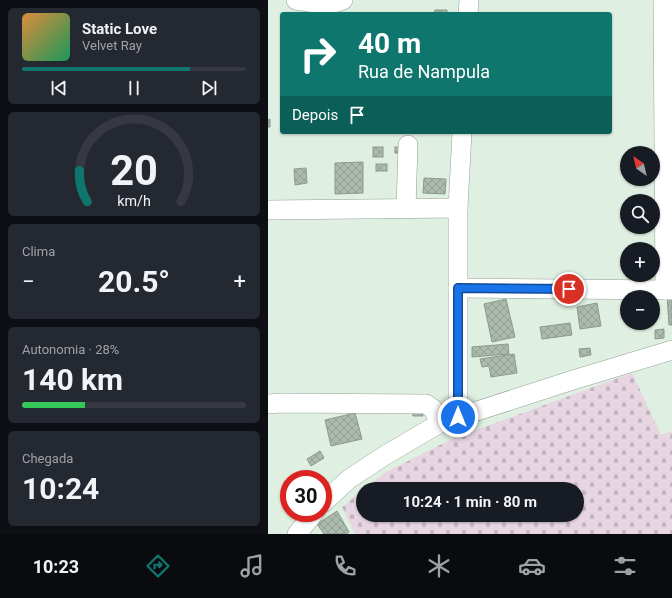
<!DOCTYPE html>
<html lang="pt">
<head>
<meta charset="utf-8">
<style>
  :root { --surface:#171b24; --page:#242831; --text:#f1f3f6; --muted:#9ea1a6; --line:#363941; --accent:#0f766e }
  body { margin:0; font-family:Roboto,sans-serif; background:var(--page); color:var(--text); height:100vh; display:flex; flex-direction:column; font-size:15px; white-space:nowrap }
  * { box-sizing:border-box; margin:0 }
  p { font-size:13px; color:var(--muted) }
  .icon { flex:none; width:22px; height:22px; fill:none; stroke:currentColor; stroke-width:2; stroke-linecap:round; stroke-linejoin:round }
  .map { position:relative; flex:1; overflow:hidden }
  .drawer { display:flex; flex-direction:column; gap:8px; padding:8px; background:#0d0f14; width:268px }
  .drawer>* { flex:none }
  .hud { position:absolute; left:12px; top:12px; width:332px; height:122px; border-radius:4px; box-shadow:0 1px 3px #0004; background:#0f766e; color:#fff; overflow:hidden }
  .needle { width:26px; rotate:326deg }
  .fabs { position:absolute; left:352px; top:146px; display:grid; gap:8px }
  .fabs a { display:grid; place-items:center; width:40px; height:40px; border-radius:50%; background:var(--surface); box-shadow:0 1px 3px #0004; font-size:20px }
  .speed { position:absolute; left:12px; top:470px; display:flex; gap:8px; font-size:20px; font-weight:700; text-align:center }
  .speed>* { display:grid; place-content:center; width:52px; height:52px; border-radius:50%; background:var(--surface); box-shadow:0 1px 3px #0004; line-height:1 }
  .speed .limit { border:6px solid #d22; background:#fff; color:#111 }
  .pin { position:absolute; display:grid; place-items:center; width:34px; height:34px; color:#fff; margin:-17px; border:2px solid #fff; border-radius:50%; box-shadow:0 1px 4px #0007 }
  .me { position:absolute; width:44px; margin:-22px; rotate:0deg; stroke-linejoin:round; filter:drop-shadow(0 0 3px #0008) }
  .turn { display:flex; align-items:center; gap:14px; height:84px; padding:0 12px; font-size:18px }
  .turn .icon { width:52px; height:52px; stroke-width:2.5 }
  .turn b { display:block; font-size:28px; line-height:34px }
  .then { display:flex; align-items:center; height:38px; padding:0 12px; background:#0003; gap:8px; font-size:15px }
  .big { font-size:30px; font-weight:700; line-height:1.1 }
  .drawer .widget { flex:1; display:flex; flex-direction:column; justify-content:center; gap:6px; min-width:0; padding:0 14px; border-radius:6px; background:var(--page) }
  .drawer .dial { align-items:center; gap:0 }
  .dial svg { height:104px; overflow:visible; fill:none; stroke:var(--line); stroke-width:7; stroke-linecap:round; text-anchor:middle }
  .dial text { fill:var(--text); stroke:none }
  .song { display:flex; align-items:center; gap:12px }
  .cover { width:48px; height:48px; border-radius:6px; background:linear-gradient(135deg,hsl(30 70% 55%),hsl(150 70% 35%)) }
  .played { height:4px; border-radius:2px; background:linear-gradient(90deg,var(--accent) 75%,var(--line) 75%) }
  .keys { display:flex; justify-content:space-around; direction:ltr }
  .heat { display:flex; justify-content:space-between; align-items:center; font-size:22px; direction:ltr }
  .charge { height:6px; border-radius:3px; background:linear-gradient(90deg,#34c759 28%,var(--line) 0) }
  .trip { position:absolute; left:88px; top:482px; width:228px; height:40px; border-radius:20px; background:var(--surface); box-shadow:0 1px 3px #0004; font-weight:700; line-height:40px; text-align:center }
  .dock { display:flex; height:64px; justify-content:space-around; align-items:center; background:#090b0e; color:var(--muted) }
  .dock .icon { width:28px; height:28px }
  .dock .selected { color:var(--accent) }
  .dock b { font-size:18px; color:var(--text) }
  main { display:flex; flex:1; min-height:0 }
  .map>svg:first-child { display:block }
  .cemetery { fill:url(#cemetery-stones) }
  .building { fill:url(#building-cross-hatch); stroke:#8b9a8d }
  .lines { fill:none; stroke-linecap:round; stroke-linejoin:round }
  .minor-casing { stroke:#93a295; stroke-width:20 }
  .minor { stroke:#fff; stroke-width:19 }
  .route-casing { stroke:#114b97; stroke-width:10 }
  .route { stroke:#1a73e8; stroke-width:7 }
</style>
</head>
<body>
<main>
<section class="drawer">
<div class="widget">
<div class="song"><i class="cover"></i><div><b>Static Love</b><p>Velvet Ray</p></div></div>
<div class="played"></div>
<div class="keys"><svg class="icon" aria-label="previous" viewBox="0 0 24 24"><path d="M18 5L8 12l10 7zM5 5v14"/></svg><svg class="icon" aria-label="pause" viewBox="0 0 24 24"><path d="M8 5v14M16 5v14"/></svg><svg class="icon" aria-label="next" viewBox="0 0 24 24"><path d="M6 5l10 7-10 7zM19 5v14"/></svg></div>
</div>
<div class="widget dial"><svg viewBox="0 0 100 80">
<path d="M14 69A42 42 0 1 1 86 69"/>
<path d="M14 69A42 42 0 0 1 8 45" stroke="#0f766e"/>
<text x="50" y="56" font-size="32" font-weight="700">20</text>
<text x="50" y="72" font-size="11">km/h</text>
</svg></div>
<div class="widget"><p>Clima</p>
<div class="heat"><a>−</a><b class="big">20.5°</b><a>+</a></div>
</div>
<div class="widget"><p>Autonomia · 28%</p><b class="big">140 km</b><div class="charge"></div></div>
<div class="widget"><p>Chegada</p><b class="big">10:24</b></div>
</section>
<div class="map">
<svg width="404" height="534" viewBox="0 0 404 534">
  <defs>
    <pattern id="cemetery-stones" width="16" height="16" patternUnits="userSpaceOnUse"><rect width="16" height="16" fill="#e7d6e2"/><path d="M2 7V4a2 2 0 0 1 4 0v3zM10 15v-3a2 2 0 0 1 4 0v3z" fill="#c5b7c1"/></pattern>
    <pattern id="building-cross-hatch" width="8" height="8" patternUnits="userSpaceOnUse"><rect width="8" height="8" fill="#abbaad"/><path d="M0 0l8 8M0 8l8-8" fill="none" stroke="#929f94"/></pattern>
  </defs>
  <rect width="100%" height="100%" fill="#dfefe1"/>
  <path class="cemetery" d="M364,373L393,435L404,431V534H87L74,507L95,490V515H309V489H97L116,473L186,438Z"/>
  <g class="building">
    <path d="M167,10H179V14H166Z"/>
    <path d="M2,119V127H0V120Z"/>
    <path d="M98,132H140V133Z"/>
    <rect x="105" y="147" width="10" height="10"/>
    <rect x="127" y="147" width="7" height="6"/>
    <path d="M95,162V193L67,194V163Z"/>
    <rect x="108" y="164" width="11" height="7"/>
    <path d="M38,168L39,183L27,185L26,169Z"/>
    <path d="M156,178L178,179L177,194L155,193Z"/>
    <path d="M399,295H404V325H401Z"/>
    <path d="M238,299L247,337L224,342L216,304Z"/>
    <path d="M329,303L333,326L312,329L309,307Z"/>
    <path d="M302,323L304,335L274,339L272,327Z"/>
    <path d="M396,329V338L387,339V330Z"/>
    <path d="M240,344L241,354L204,357V347Z"/>
    <path d="M322,348L323,355L312,357L311,349Z"/>
    <path d="M246,354L249,373L223,377L221,366L214,367L212,359Z"/>
    <path d="M154,408L155,416H145L144,409Z"/>
    <path d="M87,413L94,439L63,446L57,420Z"/>
    <path d="M52,451L56,458L43,466L39,459Z"/>
    <path d="M69,511L81,532L78,534H56L49,524Z"/>
  </g>
  <g class="lines">
    <defs>
      <g id="minor">
        <path d="M28,0L60,5L75,0"/>
        <path d="M395,0L397,290"/>
        <path d="M200,14L201,0"/>
        <path d="M138,209L140,145"/>
        <path d="M0,210L190,208"/>
        <path d="M190,288L404,290"/>
        <path d="M0,404L14,403L158,404L165,409L172,423"/>
        <path d="M190,417V208L194,132"/>
        <path d="M55,503L81,479L116,456L172,423L305,380L404,350"/>
        <path d="M29,534L46,513"/>
      </g>
    </defs>
    <use href="#minor" class="minor-casing"/>
    <use href="#minor" class="minor"/>
  </g>
  <g class="lines">
    <defs>
      <path id="route" d="M190,417V288L301,289"/>
    </defs>
    <use href="#route" class="route-casing"/>
    <use href="#route" class="route"/>
  </g>
</svg>
<div class="fabs">
<a><svg class="needle" viewBox="-14 -14 28 28"><path d="M0-13l5 13h-10z" fill="#e53935"/><path d="M0 13l5-13h-10z" fill="#9ea1a6"/></svg></a>
<a><svg class="icon" aria-label="search" viewBox="0 0 24 24"><circle cx="10" cy="10" r="6"/><path d="M15 15l6 6"/></svg></a>
<a>+</a>
<a>−</a>
</div>
<div class="speed"><div class="limit">30</div></div>
<div class="pin" style="left:301px;top:289px;background:#d93025"><svg class="icon" aria-label="arrive" viewBox="0 0 24 24"><path d="M6 21V4h12l-3 4 3 4H6"/></svg></div>
<svg class="me" style="left:190px;top:417px" viewBox="-20 -20 40 40"><circle r="17" fill="#1a73e8" stroke="#fff" stroke-width="3"/><path d="M0-11L8 9 0 5-8 9z" fill="#fff"/></svg>
<div class="trip">10:24 · 1 min · 80 m</div>
<div class="hud">
<div class="turn"><svg class="icon" aria-label="right" viewBox="0 0 24 24"><path d="M7 20v-9h11M14 6l5 5-5 5"/></svg><div><b>40 m</b>Rua de Nampula</div></div>
<div class="then">Depois<svg class="icon" aria-label="arrive" viewBox="0 0 24 24"><path d="M6 21V4h12l-3 4 3 4H6"/></svg></div>
</div>
</div>
</main>
<nav class="dock">
<b>10:23</b>
<svg class="icon selected" aria-label="directions" viewBox="0 0 24 24"><path d="M12 3l9 9-9 9-9-9zM9 14v-3h6M13 9l2 2-2 2"/></svg>
<svg class="icon" aria-label="music" viewBox="0 0 24 24"><path d="M9 18V5l10-2v13"/><circle cx="6" cy="18" r="3"/><circle cx="16" cy="16" r="3"/></svg>
<svg class="icon" aria-label="phone" viewBox="0 0 24 24"><path d="M5 4h4l2 5-3 2q2 4 5 5l2-3 5 2v4C11 20 4 13 5 4z"/></svg>
<svg class="icon" aria-label="climate" viewBox="0 0 24 24"><path d="M12 3v18M4 7l16 10M4 17L20 7"/></svg>
<svg class="icon" aria-label="car" viewBox="0 0 24 24"><path d="M5 17H2v-5l4-1 3-4h7l3 4 3 1v5h-3M9 17h6M6 11h13"/><circle cx="7" cy="17" r="2"/><circle cx="17" cy="17" r="2"/></svg>
<svg class="icon" aria-label="filters" viewBox="0 0 24 24"><path d="M4 7h16M4 17h16"/><circle cx="9" cy="7" r="2"/><circle cx="15" cy="17" r="2"/></svg>
</nav>
</body>
</html>
